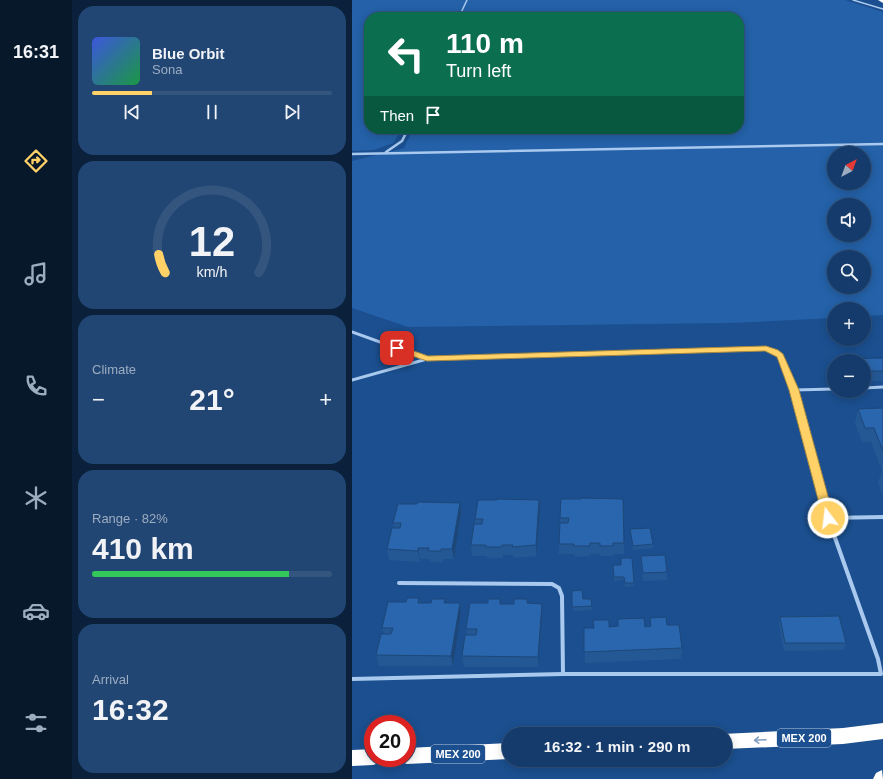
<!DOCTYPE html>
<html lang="en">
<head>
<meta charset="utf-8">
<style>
  :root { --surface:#143b6b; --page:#214673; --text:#f1f3f6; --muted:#9dadc1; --line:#33557e; --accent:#ffd166 }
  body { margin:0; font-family:Helvetica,sans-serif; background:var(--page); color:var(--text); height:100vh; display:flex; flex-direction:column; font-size:15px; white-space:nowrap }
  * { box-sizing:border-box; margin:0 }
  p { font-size:13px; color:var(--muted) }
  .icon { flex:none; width:22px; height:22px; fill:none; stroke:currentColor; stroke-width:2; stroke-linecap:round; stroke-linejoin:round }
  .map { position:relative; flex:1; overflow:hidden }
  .details { display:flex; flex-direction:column; gap:6px; padding:6px; background:#0b203b; width:280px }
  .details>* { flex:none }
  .guide { position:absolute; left:12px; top:12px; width:380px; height:122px; border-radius:16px; box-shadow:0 2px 10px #0003,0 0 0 1px var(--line); background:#0b6e4f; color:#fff; overflow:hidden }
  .needle { width:26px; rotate:41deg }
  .tools { position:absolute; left:475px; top:146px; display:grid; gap:8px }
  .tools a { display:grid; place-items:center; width:44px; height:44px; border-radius:50%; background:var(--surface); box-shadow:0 2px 10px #0003,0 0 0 1px var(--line); font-size:20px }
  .speed { position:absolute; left:12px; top:715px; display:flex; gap:8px; font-size:20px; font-weight:700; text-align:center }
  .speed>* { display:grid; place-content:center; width:52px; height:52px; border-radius:50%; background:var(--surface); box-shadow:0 2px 10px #0003,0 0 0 1px var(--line); line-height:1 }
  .speed .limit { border:6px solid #d22; background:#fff; color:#111 }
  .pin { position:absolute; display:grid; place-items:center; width:34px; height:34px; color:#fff; margin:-17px; border-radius:8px; box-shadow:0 2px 6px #0006 }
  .me { position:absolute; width:44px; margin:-22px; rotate:345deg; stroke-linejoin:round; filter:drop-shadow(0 0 3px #0008) }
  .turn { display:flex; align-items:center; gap:14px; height:84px; padding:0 16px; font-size:18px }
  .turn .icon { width:52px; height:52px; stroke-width:2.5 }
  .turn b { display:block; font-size:28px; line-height:34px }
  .then { display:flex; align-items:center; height:38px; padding:0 16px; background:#0003; gap:8px; font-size:15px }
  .big { font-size:30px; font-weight:700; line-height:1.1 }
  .details .card { flex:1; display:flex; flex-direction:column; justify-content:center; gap:6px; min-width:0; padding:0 14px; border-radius:16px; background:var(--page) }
  .details .dial { align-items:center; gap:0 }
  .dial svg { height:104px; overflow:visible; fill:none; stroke:var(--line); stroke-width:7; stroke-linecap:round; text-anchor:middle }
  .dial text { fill:var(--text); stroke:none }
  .song { display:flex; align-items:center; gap:12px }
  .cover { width:48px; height:48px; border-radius:6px; background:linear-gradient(135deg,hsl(230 70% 55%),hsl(140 70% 35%)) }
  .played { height:4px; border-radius:2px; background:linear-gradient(90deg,var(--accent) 25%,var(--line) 25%) }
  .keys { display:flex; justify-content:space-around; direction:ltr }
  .heat { display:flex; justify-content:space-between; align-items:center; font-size:22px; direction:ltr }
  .charge { height:6px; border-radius:3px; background:linear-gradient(90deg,#34c759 82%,var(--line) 0) }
  .trip { position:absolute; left:150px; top:727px; width:230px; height:40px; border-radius:20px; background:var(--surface); box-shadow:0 2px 10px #0003,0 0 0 1px var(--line); font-weight:700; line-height:40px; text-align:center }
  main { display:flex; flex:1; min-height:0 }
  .menu { display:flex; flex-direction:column; width:72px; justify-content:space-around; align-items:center; background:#08182b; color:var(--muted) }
  .menu .icon { width:28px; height:28px }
  .menu .selected { color:var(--accent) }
  .menu b { font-size:18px; color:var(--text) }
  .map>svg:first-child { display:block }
  .green { fill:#2461a8; fill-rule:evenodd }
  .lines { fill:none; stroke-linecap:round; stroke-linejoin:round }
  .lane-far3 { stroke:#a9c9ee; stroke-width:1.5 }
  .lane-far2 { stroke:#a9c9ee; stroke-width:2.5 }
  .lane-far1 { stroke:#a9c9ee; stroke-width:3 }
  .lane { stroke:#a9c9ee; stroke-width:4 }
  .highway { fill:#fff; fill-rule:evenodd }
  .wall { fill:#245895 }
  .shaded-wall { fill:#1d4779 }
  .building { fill:#2a66ad; stroke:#1d4779 }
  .oneway { stroke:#829ec1 }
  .route { fill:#ffd166; stroke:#a68842 }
  .labels { text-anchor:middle; stroke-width:4; stroke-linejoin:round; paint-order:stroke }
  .shield { fill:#1b4f8f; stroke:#bbcadd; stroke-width:1 }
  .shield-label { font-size:11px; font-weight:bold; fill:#fff }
</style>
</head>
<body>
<main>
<nav class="menu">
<b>16:31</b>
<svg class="icon selected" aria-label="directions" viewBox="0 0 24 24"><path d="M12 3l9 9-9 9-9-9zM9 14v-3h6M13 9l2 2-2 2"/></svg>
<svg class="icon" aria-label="music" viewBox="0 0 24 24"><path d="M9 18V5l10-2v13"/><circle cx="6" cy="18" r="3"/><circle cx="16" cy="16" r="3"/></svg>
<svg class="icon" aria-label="phone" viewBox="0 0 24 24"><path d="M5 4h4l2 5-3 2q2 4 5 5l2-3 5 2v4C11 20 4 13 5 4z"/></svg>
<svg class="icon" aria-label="climate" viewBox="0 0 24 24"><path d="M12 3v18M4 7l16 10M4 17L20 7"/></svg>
<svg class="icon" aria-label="car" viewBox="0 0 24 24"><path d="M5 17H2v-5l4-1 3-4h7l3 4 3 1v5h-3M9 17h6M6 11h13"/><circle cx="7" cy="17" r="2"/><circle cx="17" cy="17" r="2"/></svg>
<svg class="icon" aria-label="filters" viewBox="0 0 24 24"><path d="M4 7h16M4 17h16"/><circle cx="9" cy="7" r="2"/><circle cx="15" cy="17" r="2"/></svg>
</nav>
<section class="details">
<div class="card">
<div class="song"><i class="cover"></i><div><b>Blue Orbit</b><p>Sona</p></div></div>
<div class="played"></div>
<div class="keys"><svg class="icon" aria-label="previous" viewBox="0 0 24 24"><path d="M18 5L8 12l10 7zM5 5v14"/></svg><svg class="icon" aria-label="pause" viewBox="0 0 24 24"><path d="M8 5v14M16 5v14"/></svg><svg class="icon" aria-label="next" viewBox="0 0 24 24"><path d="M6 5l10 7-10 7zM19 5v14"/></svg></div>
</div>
<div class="card dial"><svg viewBox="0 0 100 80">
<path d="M14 69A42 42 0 1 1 86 69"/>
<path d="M14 69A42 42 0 0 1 9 55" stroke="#ffd166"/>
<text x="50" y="56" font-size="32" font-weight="700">12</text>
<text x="50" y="72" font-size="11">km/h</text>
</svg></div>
<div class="card"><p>Climate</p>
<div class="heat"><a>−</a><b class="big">21°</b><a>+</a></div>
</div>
<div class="card"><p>Range · 82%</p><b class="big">410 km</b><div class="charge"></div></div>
<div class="card"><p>Arrival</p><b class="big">16:32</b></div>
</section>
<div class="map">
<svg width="531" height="779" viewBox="0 0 531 779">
  <rect width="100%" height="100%" fill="#1b4f8f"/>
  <path class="green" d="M0,0H493L531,12V315L512,316V309H482V318L379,323L56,327L0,308V161L52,148L61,129H387V17H17V129H50L41,143L22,150L0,151ZM482,153H512V183H482ZM482,205H512V235H482ZM482,257H512V287H482Z"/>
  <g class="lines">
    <g class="lane-far3">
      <path d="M501,0L531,9"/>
      <path d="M107,17L115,0"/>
    </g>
    <g class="lane-far2">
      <path d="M34,152L50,141L56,129"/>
      <path d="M0,154L531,144"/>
    </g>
    <g class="lane-far1">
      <path d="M0,332L75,359"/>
      <path d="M0,380L75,359L414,348L423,351L428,356L442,390L471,498"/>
      <path d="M512,388L531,387"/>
      <path d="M442,390L482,389"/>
    </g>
    <g class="lane">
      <path d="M476,518L531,517"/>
      <path d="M47,583L200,584L207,588L210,596L211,674"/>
      <path d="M0,679L211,674H529L526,659L476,518L470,497"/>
    </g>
    <g class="highway">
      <path d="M526,0H531V3Z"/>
      <path d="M531,723V739L491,744L373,749V734H370L491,728Z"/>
      <path d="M157,743V759L55,764L49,762L47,758H55V748Z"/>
      <path d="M21,749V758H29L27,763L21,765L0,766V750Z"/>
      <path d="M530,770L531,779H521L524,773Z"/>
    </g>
  </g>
  <g class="wall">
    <path d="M531,358V381H512V361H490L491,359Z"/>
    <path d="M531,408V496L526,483L530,470L519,442H510L503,423L506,409Z"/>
    <path d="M271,499L272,554H261V556H249L248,554H238V556L223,557L222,554H207V544L208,523V518Z"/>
    <path d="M187,500L188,511L184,556L161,558V555H151V558H135V556H120L119,545L123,524V519Z"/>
    <path d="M109,514L102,559H91V562H78V559H68V562L37,560L35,549L42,528L41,523Z"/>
    <path d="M278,529L301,544V548L281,550Z"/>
    <path d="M289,556L315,572V580L291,581L289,564Z"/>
    <path d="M269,558L282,583V586L273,587L272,580L262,581L261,565H269Z"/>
    <path d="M220,591L231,599H239L240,610L221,611Z"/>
    <path d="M67,598L68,603H108L109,613L101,666H27L24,655L32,634L30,628L54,602Z"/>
    <path d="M148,599L149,604H162L175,599L176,603L190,614L186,667H112L110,656L115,635L114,629L136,603Z"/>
    <path d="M428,617L494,643L492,650L432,651L427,624Z"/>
    <path d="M298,618L315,625L330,648L329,659L233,663L232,628L266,626V619L293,627L298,626Z"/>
  </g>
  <g class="shaded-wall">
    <path d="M187,500L188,511L184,556V545Z"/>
    <path d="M108,503L109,514L102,559L100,549Z"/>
    <path d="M66,548L68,559V562L66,551Z"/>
    <path d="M108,603L109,613L101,666L99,656Z"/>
    <path d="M190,604V614L186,667V657Z"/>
  </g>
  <g class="building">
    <path d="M531,358V371H512V361H491V359Z"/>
    <path d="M531,408V451L522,428H513L506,409Z"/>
    <path d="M229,498L271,499L272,543H261V546H248V543H238V546H222V544H207L208,523H216L217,518H208L209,499H229Z"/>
    <path d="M145,499L187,500L184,545L160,547L161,545H150V547H134V545H119L122,524H130L131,519H123L126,500H145Z"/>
    <path d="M66,502L108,503L100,549H89V551H76L77,548H66V551L35,549L40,528H48L49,523H41L46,504H65Z"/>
    <path d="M298,528L301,544L281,546L278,529Z"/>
    <path d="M313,555L315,572L291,573L289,556Z"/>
    <path d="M269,558H280L282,583H273L272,577H262L261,565H269Z"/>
    <path d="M230,590L231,599H239L240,606L220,607V591Z"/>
    <path d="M55,598H67L66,603H79L80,599H93L92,603H108L99,656L24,655L29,634H39L41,628H30L36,602H54Z"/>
    <path d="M136,599H148V604H162V599H175V603L190,604L186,657L110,656L113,635H124L125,629H114L118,603H136Z"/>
    <path d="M487,616L494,643H433L428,617Z"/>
    <path d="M314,617L315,625H327L330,648L232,652V628H242L241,620H257V627L266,626V619L292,618L293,627L299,626L298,618Z"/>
  </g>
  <defs><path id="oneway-shaft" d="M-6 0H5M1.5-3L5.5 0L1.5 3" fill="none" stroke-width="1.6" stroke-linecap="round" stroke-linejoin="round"/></defs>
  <use class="oneway" href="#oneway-shaft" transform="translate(408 740) rotate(177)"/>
  <path class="route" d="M45,345L76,356L414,346L426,350L431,354L447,390L482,518L480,521H473L471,518L437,390L425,357L413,351L75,361L42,350L40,348L42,346Z"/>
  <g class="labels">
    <g class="shield">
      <rect x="425" y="729" width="54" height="18" rx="3"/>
      <rect x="79" y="745" width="54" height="18" rx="3"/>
    </g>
    <g class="shield-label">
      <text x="452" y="742">MEX 200</text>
      <text x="106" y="758">MEX 200</text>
    </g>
  </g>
</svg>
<div class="tools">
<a><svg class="needle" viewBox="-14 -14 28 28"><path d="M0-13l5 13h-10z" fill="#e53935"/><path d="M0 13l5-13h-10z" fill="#9dadc1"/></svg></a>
<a><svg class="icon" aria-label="sound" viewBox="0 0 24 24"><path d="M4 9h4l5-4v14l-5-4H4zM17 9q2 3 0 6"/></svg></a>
<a><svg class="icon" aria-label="search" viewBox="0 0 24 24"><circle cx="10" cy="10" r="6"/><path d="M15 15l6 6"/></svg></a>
<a>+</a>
<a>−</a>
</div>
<div class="speed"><div class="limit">20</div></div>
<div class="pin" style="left:45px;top:348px;background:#d93025"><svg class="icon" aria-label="arrive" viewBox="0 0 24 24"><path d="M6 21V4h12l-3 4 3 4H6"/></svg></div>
<svg class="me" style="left:476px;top:518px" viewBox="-20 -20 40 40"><circle r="17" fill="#ffd166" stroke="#fff" stroke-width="3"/><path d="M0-11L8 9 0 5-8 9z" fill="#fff"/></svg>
<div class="trip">16:32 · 1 min · 290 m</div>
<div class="guide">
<div class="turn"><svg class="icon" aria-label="left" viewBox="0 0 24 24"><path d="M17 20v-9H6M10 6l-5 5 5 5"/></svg><div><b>110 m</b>Turn left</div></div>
<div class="then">Then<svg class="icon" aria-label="arrive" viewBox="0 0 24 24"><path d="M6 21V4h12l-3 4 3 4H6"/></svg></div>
</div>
</div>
</main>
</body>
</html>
